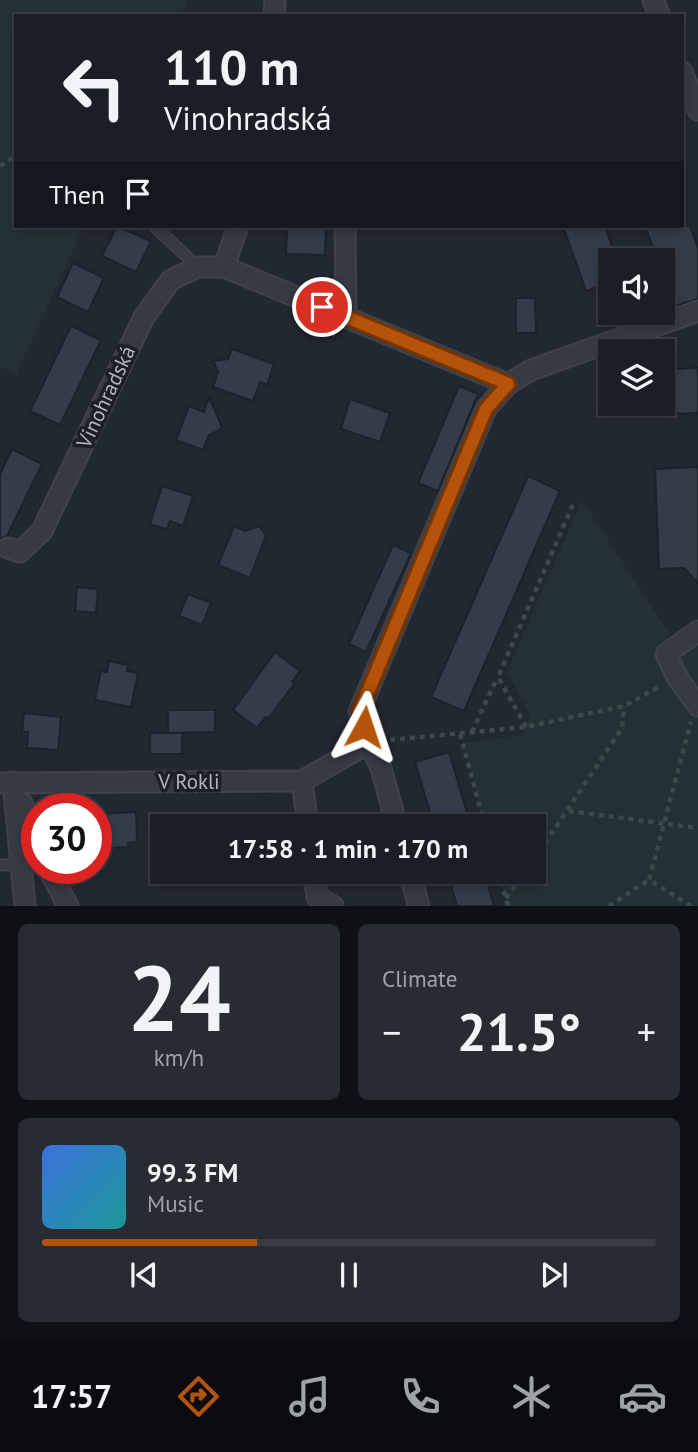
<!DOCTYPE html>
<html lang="en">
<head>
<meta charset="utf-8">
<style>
  :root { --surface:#1a1e26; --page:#272b32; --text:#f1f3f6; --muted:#9fa2a7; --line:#383c43; --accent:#b45309 }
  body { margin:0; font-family:"PT Sans",sans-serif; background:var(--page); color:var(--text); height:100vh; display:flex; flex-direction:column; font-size:26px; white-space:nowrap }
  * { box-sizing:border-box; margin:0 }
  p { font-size:23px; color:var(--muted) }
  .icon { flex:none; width:38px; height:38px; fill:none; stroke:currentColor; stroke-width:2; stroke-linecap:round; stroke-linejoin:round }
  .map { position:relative; height:906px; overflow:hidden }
  .sheet { display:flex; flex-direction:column; gap:18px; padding:18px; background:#0e1015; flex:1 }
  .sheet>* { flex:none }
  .top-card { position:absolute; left:14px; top:14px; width:670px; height:214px; border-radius:0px; box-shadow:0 4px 10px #0003,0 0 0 2px var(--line); background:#1a1e26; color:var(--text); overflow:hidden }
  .controls { position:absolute; left:598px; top:248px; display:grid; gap:14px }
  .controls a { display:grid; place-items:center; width:77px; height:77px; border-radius:0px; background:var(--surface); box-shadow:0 4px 10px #0003,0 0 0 2px var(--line); font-size:35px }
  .speed { position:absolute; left:21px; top:793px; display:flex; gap:14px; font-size:35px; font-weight:700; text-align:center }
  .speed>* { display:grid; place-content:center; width:91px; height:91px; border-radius:50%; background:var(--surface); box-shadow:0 4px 10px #0003,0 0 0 2px var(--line); line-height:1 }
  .speed .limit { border:10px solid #d22; background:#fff; color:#111 }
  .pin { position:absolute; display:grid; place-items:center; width:60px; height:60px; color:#fff; margin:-30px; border:4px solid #fff; border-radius:50%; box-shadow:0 2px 7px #0007 }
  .me { position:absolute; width:77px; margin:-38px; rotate:5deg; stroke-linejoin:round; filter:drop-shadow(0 0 5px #0008) }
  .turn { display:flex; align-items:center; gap:24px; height:147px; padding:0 35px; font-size:32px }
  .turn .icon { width:91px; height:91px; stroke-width:2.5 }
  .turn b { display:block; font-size:49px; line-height:60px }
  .then { display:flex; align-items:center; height:66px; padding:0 35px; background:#0003; gap:14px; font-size:26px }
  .big { font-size:52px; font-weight:800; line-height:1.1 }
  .sheet .widget { flex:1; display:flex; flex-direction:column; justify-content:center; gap:10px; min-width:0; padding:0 24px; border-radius:10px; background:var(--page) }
  .sheet .dial { align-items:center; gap:0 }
  .dial b { font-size:91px; line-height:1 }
  .song { display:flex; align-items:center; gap:21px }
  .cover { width:84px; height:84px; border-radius:10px; background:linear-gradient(135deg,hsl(220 70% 55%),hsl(180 70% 35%)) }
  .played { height:7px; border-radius:4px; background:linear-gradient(90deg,var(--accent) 35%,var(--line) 35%) }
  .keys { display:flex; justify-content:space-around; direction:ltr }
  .heat { display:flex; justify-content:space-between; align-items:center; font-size:38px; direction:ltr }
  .sheet .tiles { flex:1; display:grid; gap:18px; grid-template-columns:1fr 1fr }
  .widget:last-child { grid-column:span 2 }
  .trip { position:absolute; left:150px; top:814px; width:396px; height:70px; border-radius:0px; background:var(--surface); box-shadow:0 4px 10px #0003,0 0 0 2px var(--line); font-weight:800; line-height:70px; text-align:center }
  .menu { display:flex; height:112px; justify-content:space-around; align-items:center; background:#0a0c0f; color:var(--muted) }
  .menu .icon { width:49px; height:49px }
  .menu .selected { color:var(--accent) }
  .menu b { font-size:32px; color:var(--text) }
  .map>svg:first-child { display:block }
  .green { fill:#243134 }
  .building { fill:#343c49; stroke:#1c212a; stroke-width:2 }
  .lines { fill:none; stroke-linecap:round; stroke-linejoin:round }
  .lane-casing { stroke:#3e434d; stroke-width:13 }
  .street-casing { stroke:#3e434d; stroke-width:23 }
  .path { stroke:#3c4a4c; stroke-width:4.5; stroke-dasharray:5 5; stroke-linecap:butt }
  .lane { stroke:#353a44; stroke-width:10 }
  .street { stroke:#353a44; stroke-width:19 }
  .route-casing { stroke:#753606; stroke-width:18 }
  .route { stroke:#b45309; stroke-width:12 }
  .labels { text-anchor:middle; stroke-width:7; stroke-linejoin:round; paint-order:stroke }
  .street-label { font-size:21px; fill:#afb4c0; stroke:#1a1f28 }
</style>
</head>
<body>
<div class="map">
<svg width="698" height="906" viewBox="0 0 698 906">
  <rect width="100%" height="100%" fill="#222832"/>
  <g class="green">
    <path d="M0,0H188L180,16H16V226H84L16,375L0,366Z"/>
    <path d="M582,500L677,646L698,639V906H508L498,872H534V826H485L462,743L522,735L530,715L507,672Z"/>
  </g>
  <g class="building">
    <path d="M117,226L151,241L136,272L102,256Z"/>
    <path d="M291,226H326L325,255L286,254L287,229H291Z"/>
    <path d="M563,226H605L617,261H611V282L586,291Z"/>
    <path d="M645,226H690L698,248V299L674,306L663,276V261H658Z"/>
    <path d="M73,263L104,278L88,312L57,297Z"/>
    <path d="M516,298H535L536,333H516Z"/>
    <path d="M71,326L101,340L60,425L30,411Z"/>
    <path d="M232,349L274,364L267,385L260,382L253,401L213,387L218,372L213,361L228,359Z"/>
    <path d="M698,368V413L674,414L673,404L667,405L666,375H672V369Z"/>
    <path d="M459,386L478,394L438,491L418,483Z"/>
    <path d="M209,397L222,427L218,431L209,435L203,450L176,440L189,406L204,412Z"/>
    <path d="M350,399L390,413L380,442L341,429Z"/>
    <path d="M12,449L42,464L7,536L0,539V474Z"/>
    <path d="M698,467V583L684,568L659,569L655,469Z"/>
    <path d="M528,476L560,491L464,711L431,697Z"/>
    <path d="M162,486L193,496L183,526L170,521L167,529L150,524Z"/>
    <path d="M234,526L245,531L259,526L266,535L250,578L218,565Z"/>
    <path d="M393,545L411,553L366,652L349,644Z"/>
    <path d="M77,587L98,589L96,613L75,611Z"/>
    <path d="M188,594L211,603L202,625L179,616Z"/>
    <path d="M275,652L300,671L292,682L294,684L268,719L266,717L257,728L233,710Z"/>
    <path d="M109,661L128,665L127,671L138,673L131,707L95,700L101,671L107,672Z"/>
    <path d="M168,710H215V732L168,733Z"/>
    <path d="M24,713L61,717L58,750L27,748L28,732H22Z"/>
    <rect x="150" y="733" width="32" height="21"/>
    <path d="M449,752L471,826H434L415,762Z"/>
    <path d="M136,812L137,842L128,843L129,847L111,848V844H101L99,814Z"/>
    <path d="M447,872H484L494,906H457Z"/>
  </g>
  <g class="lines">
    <defs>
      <g id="lane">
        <path d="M154,226L198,267"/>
        <path d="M0,865H22"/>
      </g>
      <g id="street">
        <path d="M653,0L660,16"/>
        <path d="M274,16L275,0"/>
        <path d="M682,72L698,110"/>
        <path d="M345,226L346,317"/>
        <path d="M224,267L238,226"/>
        <path d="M8,548L20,552L42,531L144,317L171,280L198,267H224L508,384"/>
        <path d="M698,631L666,654L677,677L698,706"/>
        <path d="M302,781L308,826"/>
        <path d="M13,782L25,906"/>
        <path d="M0,783L302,781L369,743"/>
        <path d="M22,803L37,840"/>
        <path d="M397,826L381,768L369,743L359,712L486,409L508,384L531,370L698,311"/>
        <path d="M48,868L68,906"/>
        <path d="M313,872L317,897L333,906"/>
        <path d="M409,872L419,906"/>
      </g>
    </defs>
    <use href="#lane" class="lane-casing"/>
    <use href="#street" class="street-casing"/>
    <g class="path">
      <path d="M0,166L16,155"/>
      <path d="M526,727L498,677L574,502"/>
      <path d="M472,732L497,678"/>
      <path d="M460,734L485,826"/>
      <path d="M390,740L526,727L624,706L661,686"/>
      <path d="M569,811L698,828"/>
      <path d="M534,860L622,728L624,706"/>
      <path d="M498,872L508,906"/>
      <path d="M506,898L525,872"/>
      <path d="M609,906L649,880"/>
      <path d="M691,906L649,880L691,722"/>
    </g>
    <use href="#lane" class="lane"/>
    <use href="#street" class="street"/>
  </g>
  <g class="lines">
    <defs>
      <path id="route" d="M322,307L508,384L486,409L370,687L359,712L364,727"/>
    </defs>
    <use href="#route" class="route-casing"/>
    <use href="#route" class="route"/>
  </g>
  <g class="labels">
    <g class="street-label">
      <text transform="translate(106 397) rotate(-65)" y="7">Vinohradská</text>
      <text x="189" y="789">V Rokli</text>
    </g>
  </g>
</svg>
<div class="controls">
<a><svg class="icon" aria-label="sound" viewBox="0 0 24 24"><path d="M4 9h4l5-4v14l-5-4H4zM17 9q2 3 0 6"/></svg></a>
<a><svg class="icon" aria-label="layers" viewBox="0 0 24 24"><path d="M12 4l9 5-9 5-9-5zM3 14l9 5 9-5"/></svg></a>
</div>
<div class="speed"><div class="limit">30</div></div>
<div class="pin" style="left:322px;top:307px;background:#d93025"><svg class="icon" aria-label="arrive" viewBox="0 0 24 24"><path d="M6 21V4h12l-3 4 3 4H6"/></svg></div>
<svg class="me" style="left:364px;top:727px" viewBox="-20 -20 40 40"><path d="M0-17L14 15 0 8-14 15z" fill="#b45309" stroke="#fff" stroke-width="4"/></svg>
<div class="trip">17:58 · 1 min · 170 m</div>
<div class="top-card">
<div class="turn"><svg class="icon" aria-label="left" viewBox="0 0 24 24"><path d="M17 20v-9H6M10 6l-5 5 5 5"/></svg><div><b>110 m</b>Vinohradská</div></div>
<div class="then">Then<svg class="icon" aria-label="arrive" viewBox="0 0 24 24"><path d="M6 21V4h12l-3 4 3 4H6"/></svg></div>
</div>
</div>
<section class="sheet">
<div class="tiles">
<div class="widget dial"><b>24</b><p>km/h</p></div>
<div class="widget"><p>Climate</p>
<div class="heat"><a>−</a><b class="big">21.5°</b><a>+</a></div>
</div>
<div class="widget">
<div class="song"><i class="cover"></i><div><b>99.3 FM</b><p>Music</p></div></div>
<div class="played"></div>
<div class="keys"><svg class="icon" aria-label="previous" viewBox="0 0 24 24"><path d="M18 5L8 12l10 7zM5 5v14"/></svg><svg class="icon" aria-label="pause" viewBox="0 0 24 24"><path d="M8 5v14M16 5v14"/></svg><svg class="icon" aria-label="next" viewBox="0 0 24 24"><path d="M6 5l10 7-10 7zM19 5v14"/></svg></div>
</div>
</div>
</section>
<nav class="menu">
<b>17:57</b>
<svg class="icon selected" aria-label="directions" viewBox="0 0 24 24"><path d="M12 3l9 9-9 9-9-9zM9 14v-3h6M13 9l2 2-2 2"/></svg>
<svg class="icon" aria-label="music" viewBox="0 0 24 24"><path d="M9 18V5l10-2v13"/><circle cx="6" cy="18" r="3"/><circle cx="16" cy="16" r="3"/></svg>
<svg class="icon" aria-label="phone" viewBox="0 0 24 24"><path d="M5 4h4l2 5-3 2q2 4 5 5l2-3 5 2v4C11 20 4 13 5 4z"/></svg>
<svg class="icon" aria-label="climate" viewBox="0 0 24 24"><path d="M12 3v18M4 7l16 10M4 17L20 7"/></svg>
<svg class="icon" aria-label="car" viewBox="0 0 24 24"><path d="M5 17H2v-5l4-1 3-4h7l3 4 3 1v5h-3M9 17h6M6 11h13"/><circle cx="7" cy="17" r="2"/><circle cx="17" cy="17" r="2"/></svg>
</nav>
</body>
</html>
